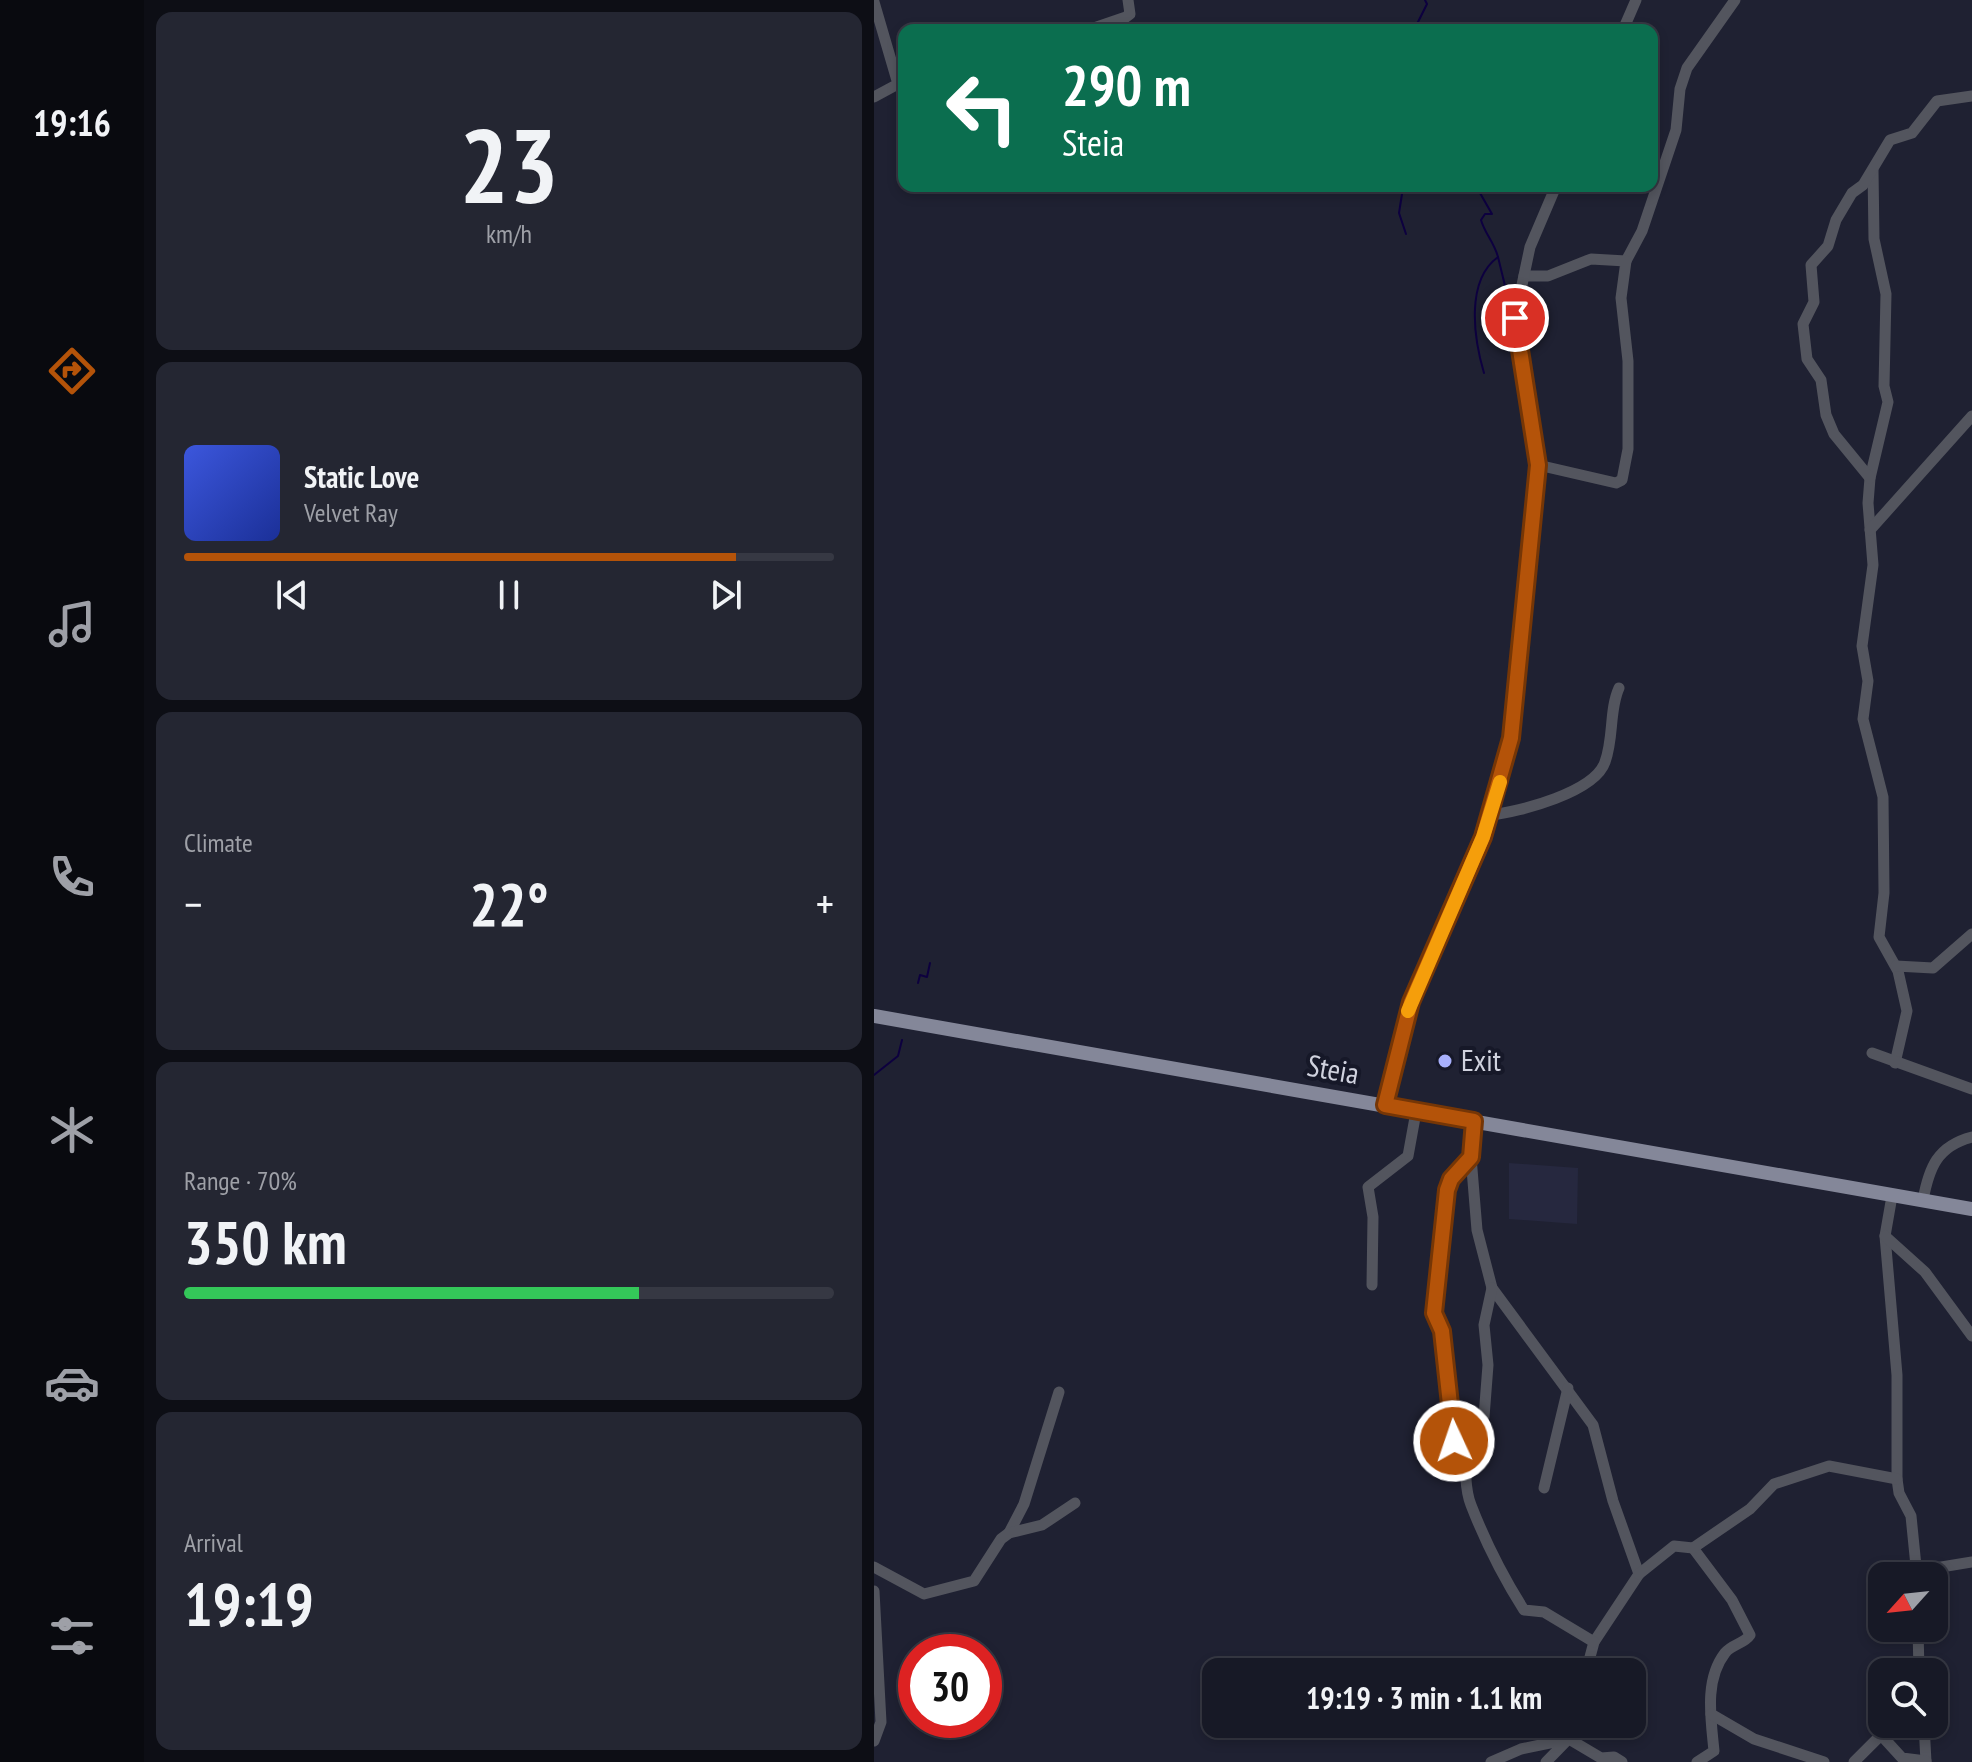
<!DOCTYPE html>
<html lang="en">
<head>
<meta charset="utf-8">
<style>
  :root { --surface:#171926; --page:#242632; --text:#f1f3f6; --muted:#9ea0a7; --line:#363843; --accent:#b45309 }
  body { margin:0; font-family:"PT Sans Narrow",sans-serif; background:var(--page); color:var(--text); height:100vh; display:flex; flex-direction:column; font-size:30px; white-space:nowrap }
  * { box-sizing:border-box; margin:0 }
  p { font-size:26px; color:var(--muted) }
  .icon { flex:none; width:44px; height:44px; fill:none; stroke:currentColor; stroke-width:2; stroke-linecap:round; stroke-linejoin:round }
  .map { position:relative; flex:1; overflow:hidden }
  .sheet { display:flex; flex-direction:column; gap:12px; padding:12px; background:#0d0e15; width:730px }
  .sheet>* { flex:none }
  .banner { position:absolute; left:24px; top:24px; width:760px; height:168px; border-radius:16px; box-shadow:0 4px 12px #0003,0 0 0 2px var(--line); background:#0b6e4f; color:#fff; overflow:hidden }
  .needle { width:52px; rotate:243deg }
  .buttons { position:absolute; left:994px; top:1562px; display:grid; gap:16px }
  .buttons a { display:grid; place-items:center; width:80px; height:80px; border-radius:16px; background:var(--surface); box-shadow:0 4px 12px #0003,0 0 0 2px var(--line); font-size:40px }
  .speed { position:absolute; left:24px; top:1634px; display:flex; gap:16px; font-size:40px; font-weight:700; text-align:center }
  .speed>* { display:grid; place-content:center; width:104px; height:104px; border-radius:50%; background:var(--surface); box-shadow:0 4px 12px #0003,0 0 0 2px var(--line); line-height:1 }
  .speed .limit { border:12px solid #d22; background:#fff; color:#111 }
  .pin { position:absolute; display:grid; place-items:center; width:68px; height:68px; color:#fff; margin:-34px; border:4px solid #fff; border-radius:50%; box-shadow:0 2px 8px #0007 }
  .me { position:absolute; width:88px; margin:-44px; rotate:357deg; stroke-linejoin:round; filter:drop-shadow(0 0 6px #0008) }
  .turn { display:flex; align-items:center; gap:28px; height:168px; padding:0 32px; font-size:36px }
  .turn .icon { width:104px; height:104px; stroke-width:2.5 }
  .turn b { display:block; font-size:56px; line-height:68px }
  .big { font-size:60px; font-weight:600; line-height:1.1 }
  .sheet .tile { flex:1; display:flex; flex-direction:column; justify-content:center; gap:12px; min-width:0; padding:0 28px; border-radius:16px; background:var(--page) }
  .sheet .dial { align-items:center; gap:0 }
  .dial b { font-size:104px; line-height:1 }
  .song { display:flex; align-items:center; gap:24px }
  .cover { width:96px; height:96px; border-radius:12px; background:linear-gradient(135deg,hsl(230 70% 55%),hsl(230 70% 35%)) }
  .played { height:8px; border-radius:4px; background:linear-gradient(90deg,var(--accent) 85%,var(--line) 85%) }
  .keys { display:flex; justify-content:space-around; direction:ltr }
  .heat { display:flex; justify-content:space-between; align-items:center; font-size:44px; direction:ltr }
  .charge { height:12px; border-radius:6px; background:linear-gradient(90deg,#34c759 70%,var(--line) 0) }
  .trip { position:absolute; left:328px; top:1658px; width:444px; height:80px; border-radius:16px; background:var(--surface); box-shadow:0 4px 12px #0003,0 0 0 2px var(--line); font-weight:600; line-height:80px; text-align:center }
  main { display:flex; flex:1; min-height:0 }
  .dock { display:flex; flex-direction:column; width:144px; justify-content:space-around; align-items:center; background:#090a0f; color:var(--muted) }
  .dock .icon { width:56px; height:56px }
  .dock .active { color:var(--accent) }
  .dock b { font-size:36px; color:var(--text) }
  .map>svg:first-child { display:block }
  .built { fill:#26283f }
  .lines { fill:none; stroke-linecap:round; stroke-linejoin:round }
  .stream { stroke:#0d003f; stroke-width:2 }
  .minor { stroke:#53555e; stroke-width:11 }
  .major { stroke:#848799; stroke-width:14 }
  .route-casing { stroke:#753606; stroke-width:20 }
  .route { stroke:#b45309; stroke-width:14 }
  .slow { stroke:#f59e0b; stroke-width:14 }
  .poi-dot { fill:#a8b0fc; stroke:#161828; stroke-width:3 }
  .labels { text-anchor:middle; stroke-width:8; stroke-linejoin:round; paint-order:stroke }
  .poi-label { font-size:30px; fill:#d0d2de; stroke:#161828; text-anchor:start }
  .street-label { font-size:30px; fill:#d0d2de; stroke:#161828 }
</style>
</head>
<body>
<main>
<nav class="dock">
<b>19:16</b>
<svg class="icon active" aria-label="directions" viewBox="0 0 24 24"><path d="M12 3l9 9-9 9-9-9zM9 14v-3h6M13 9l2 2-2 2"/></svg>
<svg class="icon" aria-label="music" viewBox="0 0 24 24"><path d="M9 18V5l10-2v13"/><circle cx="6" cy="18" r="3"/><circle cx="16" cy="16" r="3"/></svg>
<svg class="icon" aria-label="phone" viewBox="0 0 24 24"><path d="M5 4h4l2 5-3 2q2 4 5 5l2-3 5 2v4C11 20 4 13 5 4z"/></svg>
<svg class="icon" aria-label="climate" viewBox="0 0 24 24"><path d="M12 3v18M4 7l16 10M4 17L20 7"/></svg>
<svg class="icon" aria-label="car" viewBox="0 0 24 24"><path d="M5 17H2v-5l4-1 3-4h7l3 4 3 1v5h-3M9 17h6M6 11h13"/><circle cx="7" cy="17" r="2"/><circle cx="17" cy="17" r="2"/></svg>
<svg class="icon" aria-label="filters" viewBox="0 0 24 24"><path d="M4 7h16M4 17h16"/><circle cx="9" cy="7" r="2"/><circle cx="15" cy="17" r="2"/></svg>
</nav>
<section class="sheet">
<div class="tile dial"><b>23</b><p>km/h</p></div>
<div class="tile">
<div class="song"><i class="cover"></i><div><b>Static Love</b><p>Velvet Ray</p></div></div>
<div class="played"></div>
<div class="keys"><svg class="icon" aria-label="previous" viewBox="0 0 24 24"><path d="M18 5L8 12l10 7zM5 5v14"/></svg><svg class="icon" aria-label="pause" viewBox="0 0 24 24"><path d="M8 5v14M16 5v14"/></svg><svg class="icon" aria-label="next" viewBox="0 0 24 24"><path d="M6 5l10 7-10 7zM19 5v14"/></svg></div>
</div>
<div class="tile"><p>Climate</p>
<div class="heat"><a>−</a><b class="big">22°</b><a>+</a></div>
</div>
<div class="tile"><p>Range · 70%</p><b class="big">350 km</b><div class="charge"></div></div>
<div class="tile"><p>Arrival</p><b class="big">19:19</b></div>
</section>
<div class="map">
<svg width="1098" height="1762" viewBox="0 0 1098 1762">
  <rect width="100%" height="100%" fill="#1f2132"/>
  <path class="built" d="M635,1163L704,1168L703,1224L635,1219Z"/>
  <g class="lines">
    <g class="stream">
      <path d="M540,30L553,4L551,0"/>
      <path d="M526,186L528,194L525,213L532,234"/>
      <path d="M602,186L618,214H611L607,220C611,234 620,242 624,257C591,281 600,339 610,373"/>
      <path d="M624,257L633,294L626,303"/>
      <path d="M44,983L46,975L53,977L56,963"/>
      <path d="M0,1075L24,1056L28,1040"/>
    </g>
    <g class="minor">
      <path d="M0,2L24,84L0,97"/>
      <path d="M214,30L252,17L256,14L254,0"/>
      <path d="M749,30L762,0"/>
      <path d="M999,170L1000,239L1012,294L1010,386L1014,402L996,478L994,503L999,565L988,646L994,681L989,719L1009,797L1010,893L1005,937L1024,971L1033,1011L1021,1063"/>
      <path d="M752,261L768,231L802,130L806,89L813,68L861,0"/>
      <path d="M650,276H674L717,259L752,261L747,298L754,361V449L748,480L742,483L664,465"/>
      <path d="M996,478L960,434L952,415L947,380L933,359L929,324L940,302L937,265L954,246L962,220L978,193L989,185L1016,140L1038,133L1063,101L1098,96"/>
      <path d="M996,530L1098,416"/>
      <path d="M616,815C646,812 721,792 731,762C740,738 735,710 745,688"/>
      <path d="M1022,966L1059,968L1098,934"/>
      <path d="M998,1053L1098,1089"/>
      <path d="M511,1105L537,1002L607,842L635,750L664,465L641,318L656,247L682,186"/>
      <path d="M600,1121L597,1157L603,1230L618,1288L719,1425L739,1501L765,1574L720,1642L712,1672"/>
      <path d="M597,1157L577,1179L573,1190L560,1313L568,1331L580,1441C598,1464 587,1480 597,1505C611,1541 629,1577 650,1610L670,1612L720,1642"/>
      <path d="M1018,1196L1011,1236L1023,1375V1479L1025,1493L1037,1516L1043,1576"/>
      <path d="M1049,1200C1055,1168 1063,1146 1098,1137"/>
      <path d="M1011,1236L1051,1272L1098,1336"/>
      <path d="M498,1285L499,1217L494,1187L534,1156L542,1112"/>
      <path d="M591,1453L610,1417L614,1365L610,1325L618,1288"/>
      <path d="M670,1488L694,1388"/>
      <path d="M135,1533L150,1504L185,1392"/>
      <path d="M819,1548L858,1600L876,1635C870,1644 858,1644 851,1653C830,1680 837,1719 840,1751L823,1762"/>
      <path d="M0,1567L50,1594L100,1581L127,1539L135,1533L168,1525L201,1503"/>
      <path d="M1043,1571L1098,1562"/>
      <path d="M765,1574L800,1546L819,1548L876,1509L900,1484L955,1466L1023,1479"/>
      <path d="M0,1591L7,1722L0,1741"/>
      <path d="M1044,1628L1045,1672"/>
      <path d="M837,1714L880,1739L950,1762"/>
      <path d="M1050,1724L1052,1762"/>
      <path d="M617,1762L647,1749L695,1739L727,1758L740,1757L748,1762"/>
      <path d="M672,1762L709,1724"/>
      <path d="M980,1762L1007,1735L1028,1758L1052,1761"/>
    </g>
    <path class="major" d="M0,1016L1098,1209"/>
  </g>
  <g class="lines">
    <defs>
      <path id="route" d="M580,1441L568,1331L560,1313L573,1190L577,1179L597,1157L600,1121L511,1105L537,1002L609,837L637,738L664,465L641,318"/>
    </defs>
    <use href="#route" class="route-casing"/>
    <use href="#route" class="route"/>
    <path class="slow" d="M534,1011L609,837L626,782"/>
  </g>
  <circle class="poi-dot" cx="571" cy="1061" r="8"/>
  <g class="labels">
    <g class="poi-label">
      <text x="587" y="1071">Exit</text>
    </g>
    <g class="street-label">
      <text transform="translate(459 1070) rotate(10)" y="10">Steia</text>
    </g>
  </g>
</svg>
<div class="buttons">
<a><svg class="needle" viewBox="-14 -14 28 28"><path d="M0-13l5 13h-10z" fill="#e53935"/><path d="M0 13l5-13h-10z" fill="#9ea0a7"/></svg></a>
<a><svg class="icon" aria-label="search" viewBox="0 0 24 24"><circle cx="10" cy="10" r="6"/><path d="M15 15l6 6"/></svg></a>
</div>
<div class="speed"><div class="limit">30</div></div>
<div class="pin" style="left:641px;top:318px;background:#d93025"><svg class="icon" aria-label="arrive" viewBox="0 0 24 24"><path d="M6 21V4h12l-3 4 3 4H6"/></svg></div>
<svg class="me" style="left:580px;top:1441px" viewBox="-20 -20 40 40"><circle r="17" fill="#b45309" stroke="#fff" stroke-width="3"/><path d="M0-11L8 9 0 5-8 9z" fill="#fff"/></svg>
<div class="trip">19:19 · 3 min · 1.1 km</div>
<div class="banner">
<div class="turn"><svg class="icon" aria-label="left" viewBox="0 0 24 24"><path d="M17 20v-9H6M10 6l-5 5 5 5"/></svg><div><b>290 m</b>Steia</div></div>
</div>
</div>
</main>
</body>
</html>
